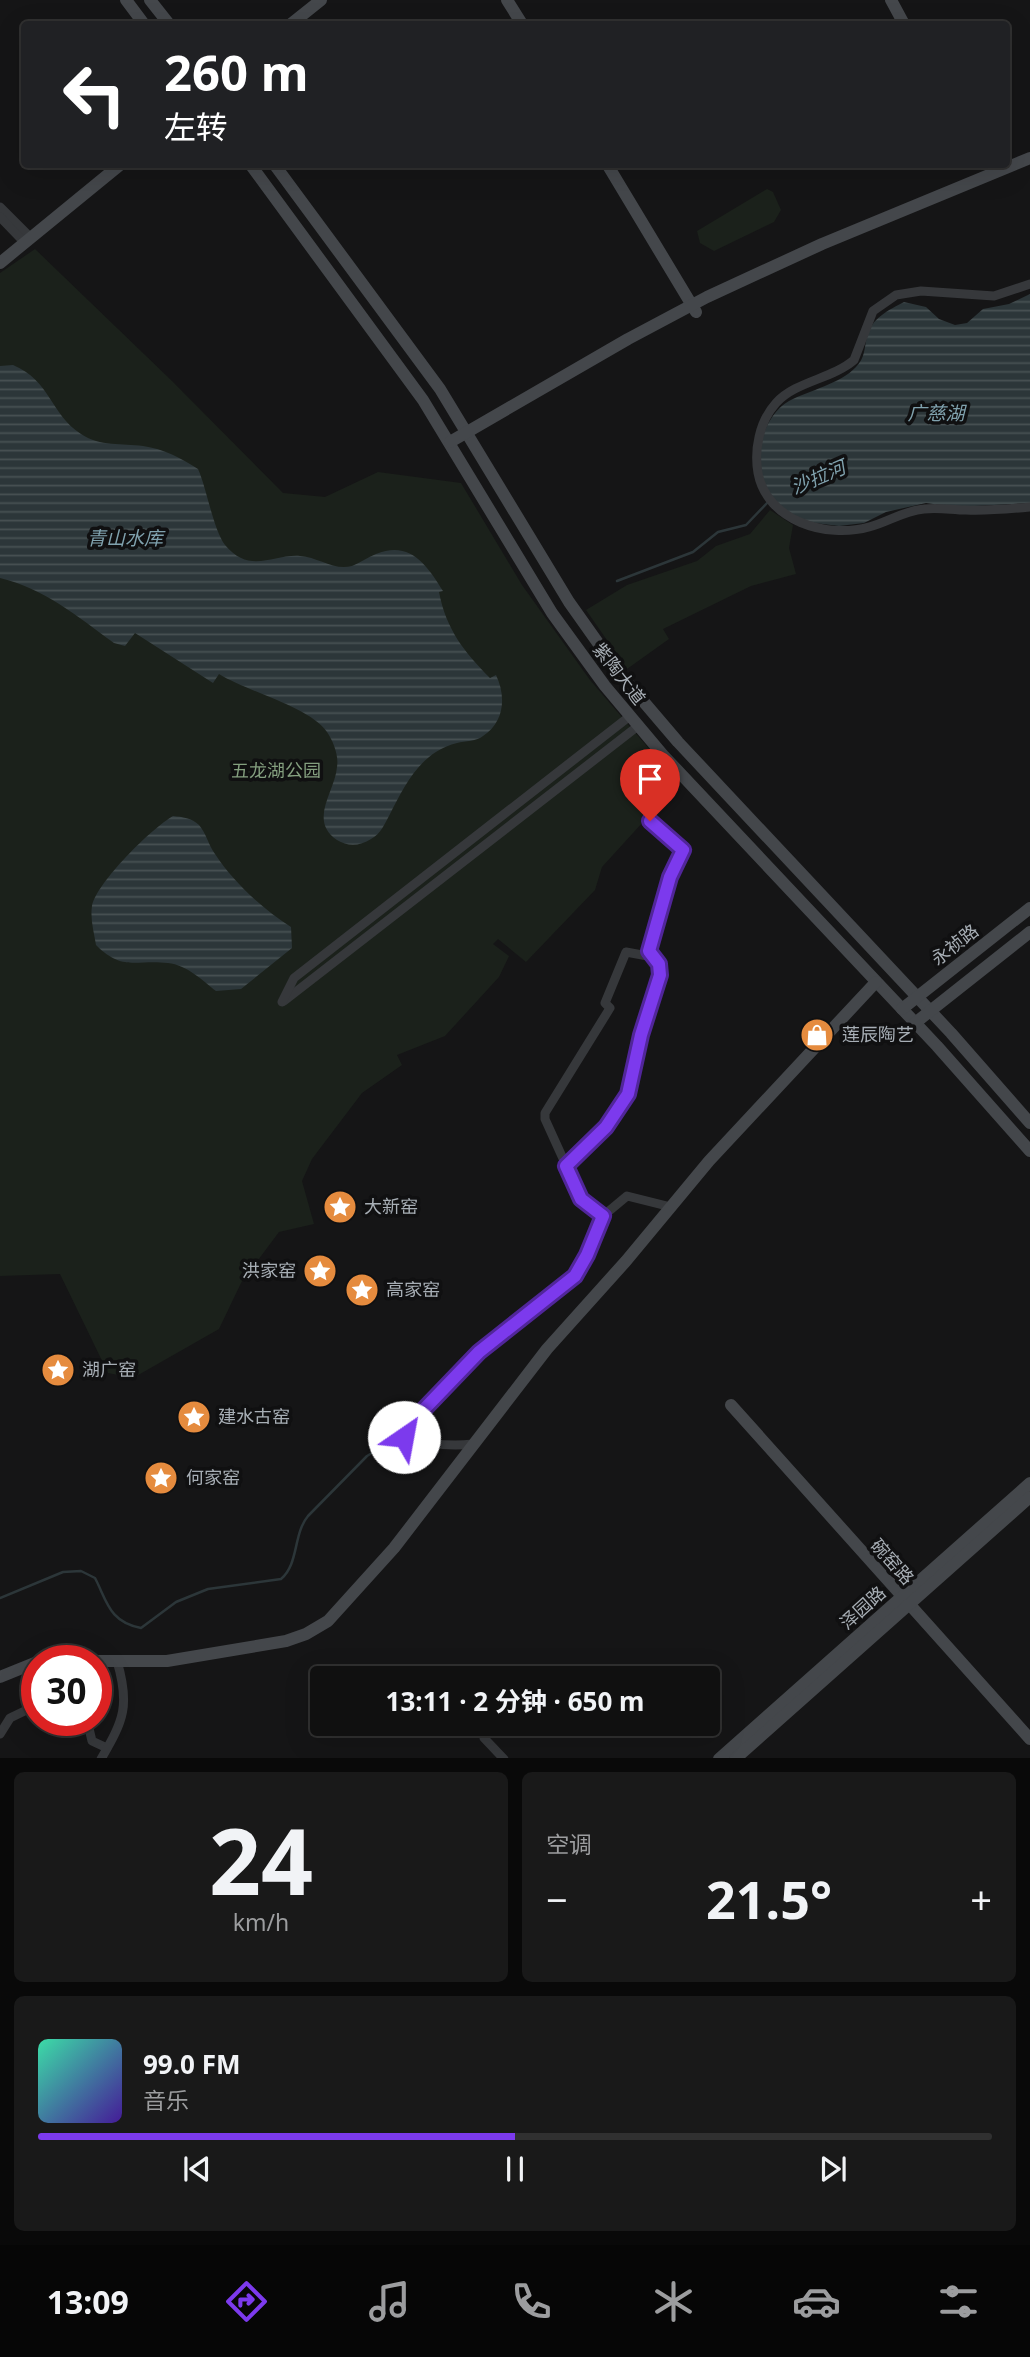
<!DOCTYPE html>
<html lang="zh">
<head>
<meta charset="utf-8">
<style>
  :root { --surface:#101010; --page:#191919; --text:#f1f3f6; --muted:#9c9d9f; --line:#303030; --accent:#7c3aed }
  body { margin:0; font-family:"Noto Sans","Noto Sans SC",sans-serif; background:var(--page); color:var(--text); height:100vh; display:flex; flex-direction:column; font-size:26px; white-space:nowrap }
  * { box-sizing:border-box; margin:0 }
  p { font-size:23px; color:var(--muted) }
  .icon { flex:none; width:38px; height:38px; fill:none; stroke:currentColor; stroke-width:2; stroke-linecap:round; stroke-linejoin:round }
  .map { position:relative; height:1758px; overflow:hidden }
  .sheet { display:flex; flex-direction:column; gap:14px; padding:14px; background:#090909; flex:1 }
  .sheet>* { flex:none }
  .banner { position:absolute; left:21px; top:21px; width:989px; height:147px; border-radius:7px; box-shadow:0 7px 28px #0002,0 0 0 2px var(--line); background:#202124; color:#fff; overflow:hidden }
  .speed { position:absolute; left:21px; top:1645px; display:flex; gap:14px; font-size:35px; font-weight:700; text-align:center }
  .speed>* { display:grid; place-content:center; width:91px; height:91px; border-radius:50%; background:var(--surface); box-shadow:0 7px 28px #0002,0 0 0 2px var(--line); line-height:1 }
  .speed .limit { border:10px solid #d22; background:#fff; color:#111 }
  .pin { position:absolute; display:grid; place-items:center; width:60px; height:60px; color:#fff; margin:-72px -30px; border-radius:50% 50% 50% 0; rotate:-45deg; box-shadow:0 0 7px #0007 }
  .pin .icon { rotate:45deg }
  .me { position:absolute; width:77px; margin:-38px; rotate:33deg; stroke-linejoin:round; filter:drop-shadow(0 0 5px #0008) }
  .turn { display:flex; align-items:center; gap:24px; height:147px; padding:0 28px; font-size:32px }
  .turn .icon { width:91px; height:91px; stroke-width:2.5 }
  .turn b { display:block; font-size:49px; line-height:60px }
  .big { font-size:52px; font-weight:700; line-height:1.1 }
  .sheet .card { flex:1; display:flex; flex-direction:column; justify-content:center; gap:10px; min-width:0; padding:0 24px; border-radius:10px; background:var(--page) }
  .sheet .dial { align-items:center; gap:0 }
  .dial b { font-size:91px; line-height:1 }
  .song { display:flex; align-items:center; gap:21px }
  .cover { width:84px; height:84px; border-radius:10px; background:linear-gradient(135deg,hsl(160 70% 55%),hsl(260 70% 35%)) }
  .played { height:7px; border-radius:4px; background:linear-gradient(90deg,var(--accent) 50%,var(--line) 50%) }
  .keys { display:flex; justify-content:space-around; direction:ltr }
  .heat { display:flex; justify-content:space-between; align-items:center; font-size:38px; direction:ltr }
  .sheet .tiles { flex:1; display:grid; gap:14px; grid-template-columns:1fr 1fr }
  .card:last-child { grid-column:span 2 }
  .trip { position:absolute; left:310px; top:1666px; width:410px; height:70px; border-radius:7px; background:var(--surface); box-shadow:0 7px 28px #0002,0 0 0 2px var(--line); font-weight:700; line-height:70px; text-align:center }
  .tab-bar { display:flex; height:112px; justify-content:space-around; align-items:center; background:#060606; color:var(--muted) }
  .tab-bar .icon { width:49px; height:49px }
  .tab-bar .current { color:var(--accent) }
  .tab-bar b { font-size:32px; color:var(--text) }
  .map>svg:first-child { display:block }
  .green { fill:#1b211b }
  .water { fill:url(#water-rules) }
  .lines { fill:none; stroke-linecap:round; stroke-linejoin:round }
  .stream { stroke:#2c3639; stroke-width:2.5 }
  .street { stroke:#36383b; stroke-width:9 }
  .secondary { stroke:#44474b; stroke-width:12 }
  .route-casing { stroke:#51269a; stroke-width:18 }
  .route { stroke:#7c3aed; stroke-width:12 }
  .labels { text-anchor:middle; stroke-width:7; stroke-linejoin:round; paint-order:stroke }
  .street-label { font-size:18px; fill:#a7aeb5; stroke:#101011 }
  .park-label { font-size:18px; fill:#849f7f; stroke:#101011 }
  .poi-label { font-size:18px; fill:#a7aeb5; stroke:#101011; text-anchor:start }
  .water-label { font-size:19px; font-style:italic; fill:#80a2ae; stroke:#101011 }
</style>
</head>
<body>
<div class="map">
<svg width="1030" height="1759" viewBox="0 0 1030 1759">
  <defs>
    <pattern id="water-rules" width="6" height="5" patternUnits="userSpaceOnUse" patternTransform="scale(1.75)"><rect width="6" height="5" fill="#2c3639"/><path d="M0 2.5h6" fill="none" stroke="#485153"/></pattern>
  </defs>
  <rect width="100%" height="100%" fill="#151516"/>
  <g class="green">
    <path d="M767,189L773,192L781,210L774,222L714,251L700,243L697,231Z"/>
    <path d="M35,249L172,381L283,493L325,497L378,472L461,483L522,585L590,680L669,772L654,786L664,799L602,867L595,890L526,962L498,939L493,944L509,956L499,977L445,1036L397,1055L402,1065L362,1093L312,1159L302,1181L314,1224L279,1232L241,1283L219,1329L133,1378L108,1373L60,1274L0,1276V273Z"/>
    <path d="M770,510L793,525L789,548L796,574L751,586L663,629L669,639L627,669L586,610L627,585L697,561L716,546L750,534Z"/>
  </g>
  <g class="water">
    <path d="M1030,294V503L955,507L926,503L886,512L864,523L839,526L807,522L774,507C769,496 761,484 759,472C755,448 767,413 789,401C810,390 840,384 856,367C865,358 864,349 867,337C871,318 889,310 904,302L926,307L939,319L955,325L967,323L983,309L1009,304Z"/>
    <path d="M13,365C51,381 50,414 81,434C101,447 121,443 143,446C164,449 181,458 198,469C207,489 213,529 225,545C250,575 273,554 300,556C318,557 334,571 352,566C360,563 368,557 376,554C410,540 427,565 443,591L439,592C446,629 464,652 490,678L496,675C506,696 505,722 483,736C477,741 465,741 457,743C421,752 406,783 390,814C385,823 381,834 371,839C360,846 348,847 337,840C308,820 335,792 337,767C339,755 333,741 327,732C310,707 248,692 219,674L213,683L135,633L125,646L114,643C77,616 45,589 0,578V366Z"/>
    <path d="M173,816C182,817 192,818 199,825C206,833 209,846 215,854C234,883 263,909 291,927L292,948L241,989L216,991C202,980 187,965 168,963C136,959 123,972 96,945C94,932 90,919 92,906C97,882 152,828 173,816Z"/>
  </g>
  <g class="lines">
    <g class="stream">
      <path d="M617,581L693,552L718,532L746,525L769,501"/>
      <path d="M0,1598L63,1572L81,1571L95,1578C107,1601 109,1622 141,1628L176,1602L208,1589L281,1579C299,1564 293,1534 308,1516L367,1456L400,1436"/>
    </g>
    <g class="street">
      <path d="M0,207L31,238"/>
      <path d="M0,217L25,243"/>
      <path d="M1030,284L994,296L921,291L896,295L873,311L854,360C832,379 796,381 776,403C759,422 754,450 758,473C767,521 826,539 869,527C888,522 903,511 924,509C939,507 952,510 966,510C988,511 1009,509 1030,507"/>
      <path d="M653,957L626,952L605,1003L610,1008L545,1113V1119L580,1196L603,1216L627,1196L671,1207"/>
      <path d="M284,1001L638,726"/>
      <path d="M282,1002L294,978L630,716"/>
      <path d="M566,1166L606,1127L628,1094L641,1035L660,976L659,964L649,951L670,877L683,850L650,821"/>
      <path d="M473,1444C449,1447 427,1444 404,1437V1433L479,1352L575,1276L587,1255L603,1216"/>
      <path d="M87,1720L92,1741L107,1748"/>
      <path d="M0,1734L10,1718L37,1705"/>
      <path d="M484,1738L504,1759"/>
      <path d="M101,1759C124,1720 130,1705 117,1661"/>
    </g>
    <g class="secondary">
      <path d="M126,0L144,24"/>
      <path d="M150,0L169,24"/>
      <path d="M507,0L522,24"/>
      <path d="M891,0L904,24"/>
      <path d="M291,24L321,0"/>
      <path d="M250,164L423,400L552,613L605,686L663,755L937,1046L1030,1151"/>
      <path d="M274,164L440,389L569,602L620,674L678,742L951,1033L1030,1123"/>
      <path d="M607,164L696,312"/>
      <path d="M0,263L121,164"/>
      <path d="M450,442L628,339L707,297L822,244L1030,158"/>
      <path d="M902,1009L1030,908"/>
      <path d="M915,1023L1030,932"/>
      <path d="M731,1405L1030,1739"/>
      <path d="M40,1661H167L286,1641L306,1634L328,1621L394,1548L547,1349L626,1261L709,1161L876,982"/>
      <path d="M0,1677L37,1662"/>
      <path d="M719,1759L1030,1483"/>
      <path d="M735,1759L1030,1497"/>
    </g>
  </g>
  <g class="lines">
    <defs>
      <path id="route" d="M404,1437L406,1428L479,1352L575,1276L587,1255L603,1216L581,1199L566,1166L606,1127L628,1094L641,1035L660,975L659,964L649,951L670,877L683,850L650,821"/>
    </defs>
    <use href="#route" class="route-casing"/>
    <use href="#route" class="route"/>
  </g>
  <defs>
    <symbol id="shop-disc" viewBox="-11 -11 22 22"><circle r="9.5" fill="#e58b3e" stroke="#101011"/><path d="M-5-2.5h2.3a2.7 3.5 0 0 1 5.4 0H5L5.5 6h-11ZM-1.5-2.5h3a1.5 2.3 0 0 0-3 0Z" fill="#fff"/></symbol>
    <symbol id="sight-disc" viewBox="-11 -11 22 22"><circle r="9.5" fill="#e58b3e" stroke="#101011"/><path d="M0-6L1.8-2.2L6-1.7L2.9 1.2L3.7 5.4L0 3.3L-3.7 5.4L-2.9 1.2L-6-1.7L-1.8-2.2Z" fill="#fff"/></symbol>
  </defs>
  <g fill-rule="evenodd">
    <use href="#shop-disc" x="798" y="1016" width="38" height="38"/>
    <use href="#sight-disc" x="321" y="1188" width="38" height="38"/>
    <use href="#sight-disc" x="301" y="1252" width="38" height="38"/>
    <use href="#sight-disc" x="343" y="1271" width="38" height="38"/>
    <use href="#sight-disc" x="39" y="1351" width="38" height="38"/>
    <use href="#sight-disc" x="175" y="1398" width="38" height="38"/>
    <use href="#sight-disc" x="142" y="1459" width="38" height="38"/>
  </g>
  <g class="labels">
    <g class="street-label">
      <text transform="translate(619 674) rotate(52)" y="6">紫陶大道</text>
      <text transform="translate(955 945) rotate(-38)" y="6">永祯路</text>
      <text transform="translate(892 1562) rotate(48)" y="6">碗窑路</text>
      <text transform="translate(863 1608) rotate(-42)" y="6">泽园路</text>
    </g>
    <g class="park-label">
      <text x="276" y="777">五龙湖公园</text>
    </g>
    <g class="poi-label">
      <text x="842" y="1041">莲辰陶艺</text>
      <text x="364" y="1213">大新窑</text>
      <text x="296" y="1277" text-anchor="end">洪家窑</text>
      <text x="386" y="1296">高家窑</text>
      <text x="82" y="1376">湖广窑</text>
      <text x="218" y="1423">建水古窑</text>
      <text x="186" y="1484">何家窑</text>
    </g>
    <g class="water-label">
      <text x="936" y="420">广慈湖</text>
      <text transform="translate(818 477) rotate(-23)" y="7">沙拉河</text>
      <text x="125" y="545">青山水库</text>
    </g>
  </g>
</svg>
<div class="speed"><div class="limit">30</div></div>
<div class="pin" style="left:650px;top:821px;background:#d93025"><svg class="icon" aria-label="arrive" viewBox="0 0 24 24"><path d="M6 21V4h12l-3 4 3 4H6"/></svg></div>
<svg class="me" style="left:404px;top:1437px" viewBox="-20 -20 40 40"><circle r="19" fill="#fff"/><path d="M0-13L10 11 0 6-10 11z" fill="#7c3aed"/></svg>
<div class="trip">13:11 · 2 分钟 · 650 m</div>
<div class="banner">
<div class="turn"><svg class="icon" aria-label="left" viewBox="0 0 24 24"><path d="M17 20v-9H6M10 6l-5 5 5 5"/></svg><div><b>260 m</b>左转</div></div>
</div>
</div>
<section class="sheet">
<div class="tiles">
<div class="card dial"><b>24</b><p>km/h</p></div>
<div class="card"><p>空调</p>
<div class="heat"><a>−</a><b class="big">21.5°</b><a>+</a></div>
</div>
<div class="card">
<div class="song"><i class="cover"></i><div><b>99.0 FM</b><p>音乐</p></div></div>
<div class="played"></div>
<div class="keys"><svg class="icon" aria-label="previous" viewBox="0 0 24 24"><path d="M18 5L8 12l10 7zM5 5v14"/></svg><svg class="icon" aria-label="pause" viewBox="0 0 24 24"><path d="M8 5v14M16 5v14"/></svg><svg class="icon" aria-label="next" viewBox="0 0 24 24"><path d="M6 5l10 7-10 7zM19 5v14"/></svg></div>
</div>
</div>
</section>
<nav class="tab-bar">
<b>13:09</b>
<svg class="icon current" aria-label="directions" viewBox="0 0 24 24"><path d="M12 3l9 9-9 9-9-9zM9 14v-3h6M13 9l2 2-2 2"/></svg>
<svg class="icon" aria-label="music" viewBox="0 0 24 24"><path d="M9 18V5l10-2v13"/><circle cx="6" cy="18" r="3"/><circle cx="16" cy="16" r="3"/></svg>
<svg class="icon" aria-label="phone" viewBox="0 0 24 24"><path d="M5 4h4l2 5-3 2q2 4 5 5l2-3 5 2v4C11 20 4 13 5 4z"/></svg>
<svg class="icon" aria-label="climate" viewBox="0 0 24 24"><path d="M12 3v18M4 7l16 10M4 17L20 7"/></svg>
<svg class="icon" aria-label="car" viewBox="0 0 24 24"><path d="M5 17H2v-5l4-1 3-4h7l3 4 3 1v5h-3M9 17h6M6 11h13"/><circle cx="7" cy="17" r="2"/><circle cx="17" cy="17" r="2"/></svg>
<svg class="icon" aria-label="filters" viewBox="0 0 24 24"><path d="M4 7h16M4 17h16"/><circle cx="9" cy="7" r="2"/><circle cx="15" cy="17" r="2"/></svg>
</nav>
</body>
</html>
